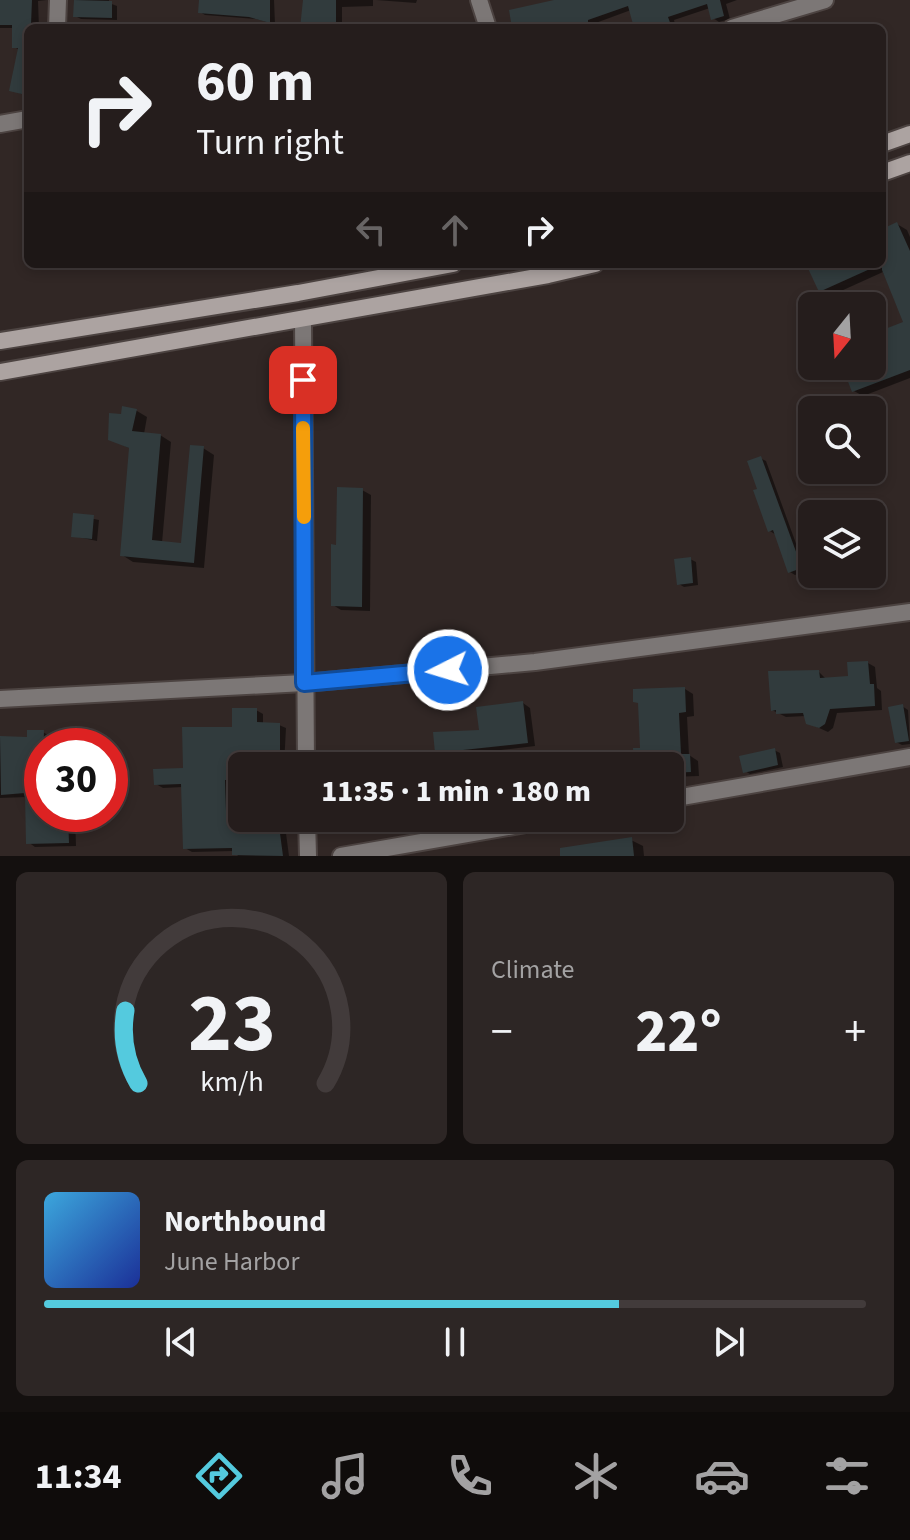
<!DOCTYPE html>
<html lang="en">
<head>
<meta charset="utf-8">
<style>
  :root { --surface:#251d1c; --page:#2d2625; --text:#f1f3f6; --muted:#a3a2a3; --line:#423b3b; --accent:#54cade }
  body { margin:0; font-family:"Source Sans 3",sans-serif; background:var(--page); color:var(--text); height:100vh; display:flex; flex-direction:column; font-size:30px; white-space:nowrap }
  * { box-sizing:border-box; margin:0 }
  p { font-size:26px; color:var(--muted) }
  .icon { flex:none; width:44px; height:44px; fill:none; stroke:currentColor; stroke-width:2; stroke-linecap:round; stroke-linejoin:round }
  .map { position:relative; height:856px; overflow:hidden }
  .sheet { display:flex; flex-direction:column; gap:16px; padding:16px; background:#14100f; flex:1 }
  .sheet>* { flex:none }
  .guide { position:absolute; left:24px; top:24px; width:862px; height:244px; border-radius:12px; box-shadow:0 4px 12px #0003,0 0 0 2px var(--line); background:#251d1c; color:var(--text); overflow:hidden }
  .needle { width:52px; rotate:198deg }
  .controls { position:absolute; left:798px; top:292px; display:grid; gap:16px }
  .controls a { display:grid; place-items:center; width:88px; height:88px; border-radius:12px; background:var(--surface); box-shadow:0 4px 12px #0003,0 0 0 2px var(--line); font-size:40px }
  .speed { position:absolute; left:24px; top:728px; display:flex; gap:16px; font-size:40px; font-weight:700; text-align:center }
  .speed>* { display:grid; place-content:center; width:104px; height:104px; border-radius:50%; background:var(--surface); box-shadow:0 4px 12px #0003,0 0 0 2px var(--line); line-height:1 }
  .speed .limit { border:12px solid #d22; background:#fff; color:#111 }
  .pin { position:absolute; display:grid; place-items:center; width:68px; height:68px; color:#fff; margin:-34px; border-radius:16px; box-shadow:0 4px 12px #0006 }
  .me { position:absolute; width:88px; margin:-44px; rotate:265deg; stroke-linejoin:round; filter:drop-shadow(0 0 6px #0008) }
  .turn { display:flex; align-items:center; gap:28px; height:168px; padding:0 40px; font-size:36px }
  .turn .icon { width:104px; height:104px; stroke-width:2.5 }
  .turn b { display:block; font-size:56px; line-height:68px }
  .lanes { display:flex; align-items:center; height:76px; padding:0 40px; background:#0003; justify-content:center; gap:40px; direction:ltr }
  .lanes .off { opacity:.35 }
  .big { font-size:60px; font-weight:800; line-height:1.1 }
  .sheet .card { flex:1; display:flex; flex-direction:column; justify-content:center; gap:12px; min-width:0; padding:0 28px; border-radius:12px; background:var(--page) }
  .sheet .dial { align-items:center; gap:0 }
  .dial svg { height:208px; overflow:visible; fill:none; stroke:var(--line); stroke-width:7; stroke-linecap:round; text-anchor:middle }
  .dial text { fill:var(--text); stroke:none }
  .song { display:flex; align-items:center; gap:24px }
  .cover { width:96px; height:96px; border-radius:12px; background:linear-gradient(135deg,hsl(200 70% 55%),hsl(230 70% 35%)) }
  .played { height:8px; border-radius:4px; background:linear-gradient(90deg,var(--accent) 70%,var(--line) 70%) }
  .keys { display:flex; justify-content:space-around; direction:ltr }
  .heat { display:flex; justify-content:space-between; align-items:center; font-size:44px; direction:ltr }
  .sheet .tiles { flex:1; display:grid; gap:16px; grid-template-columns:1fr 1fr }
  .card:last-child { grid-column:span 2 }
  .trip { position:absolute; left:228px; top:752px; width:456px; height:80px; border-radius:12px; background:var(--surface); box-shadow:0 4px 12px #0003,0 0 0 2px var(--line); font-weight:800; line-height:80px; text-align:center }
  .dock { display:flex; height:128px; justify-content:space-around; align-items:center; background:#0f0c0b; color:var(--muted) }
  .dock .icon { width:56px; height:56px }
  .dock .current { color:var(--accent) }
  .dock b { font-size:36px; color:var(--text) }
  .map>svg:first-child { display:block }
  .shadow { fill:#0007 }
  .building { fill:#313b3d }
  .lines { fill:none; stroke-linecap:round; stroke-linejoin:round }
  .minor-casing { stroke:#4c4341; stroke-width:20 }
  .secondary-casing { stroke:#4c4341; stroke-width:20 }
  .minor { stroke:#7c7776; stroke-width:16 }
  .secondary { stroke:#aca3a1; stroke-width:16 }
  .route-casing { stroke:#114b97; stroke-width:20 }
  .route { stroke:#1a73e8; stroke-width:14 }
  .slow { stroke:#f59e0b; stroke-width:14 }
</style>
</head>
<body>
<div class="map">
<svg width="910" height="856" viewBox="0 0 910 856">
  <rect width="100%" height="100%" fill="#312725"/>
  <g class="shadow">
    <path d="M0,0H47L38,1L39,28H28V96L11,90L20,50L14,47V28H0Z"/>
    <path d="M76,0H109V3L117,6V20L81,19L75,16Z"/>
    <path d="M201,0H274L275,24L256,19L205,15L200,12Z"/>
    <path d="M304,0H373V6L342,7V28H302Z"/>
    <path d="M376,0H417L416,3Z"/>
    <path d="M558,0H737L726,4L730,19L719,22L713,18L710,8L674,20L676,28H637L631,10L593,24L594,27L590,28H514Z"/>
    <path d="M193,23L199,28H164V24Z"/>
    <path d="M897,224L907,230L910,237V378L863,396L854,391L844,366H872V337L906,323L883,272L830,296L820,290L810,264H882V231Z"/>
    <path d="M124,408L137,411L147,417L144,434L160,435L171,442L162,543L183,545L203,448L214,455L204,568L133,562L122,555L131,449L110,439Z"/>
    <path d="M760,458L766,461L806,571L795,575L790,572L776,535L770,531Z"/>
    <path d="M362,490L371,495L370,611L341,610L333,605L338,547Z"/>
    <path d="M75,515L99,520L97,541L73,536Z"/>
    <path d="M690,559L696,562L698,585L684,587L679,584Z"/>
    <path d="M868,663L875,667L877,688L881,691L882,710L837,713L833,728L828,732L808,723L806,716L786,717L772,710L819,672L827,680L851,678Z"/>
    <path d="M685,689L693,694L694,716L687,717L689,755L698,761L699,776L670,777V766H636L642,750Z"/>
    <path d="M523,703L530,708L535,746L501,750L503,766H437L436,734L481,732Z"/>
    <path d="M902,706L908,710L910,744L902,745L896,742Z"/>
    <path d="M256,710L263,714V725H279L286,728L284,766H242V783H231L232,813H242V818H284L289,856H238L234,851L192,852L185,848L183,787L163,788L156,784L186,770Z"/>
    <path d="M43,732L51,737V740H72L79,745L42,746V814H75L76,846L35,847L28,842L27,797L0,798V738L29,739Z"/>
    <path d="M774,750L780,753L783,767L750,774L745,771Z"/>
    <path d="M341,818H376V821H369L368,829L357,828Z"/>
    <path d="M383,818H420V822Z"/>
    <path d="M631,840L643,846L644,856H570Z"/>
  </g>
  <g class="building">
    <path d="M0,0H32L31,25H28L26,95L9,91L18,48H12V25H0Z"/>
    <path d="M74,0L112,1V18L73,17Z"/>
    <path d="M199,0H270V23L249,17L198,13Z"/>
    <path d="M303,0H336V28H300Z"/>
    <path d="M554,0H720L724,16L711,20L707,4L668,17L672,28H634L628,6L588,20V24L574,28H512L509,10Z"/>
    <path d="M897,222L910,251V370L852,392L842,366H872V334L903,322L882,270V229Z"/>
    <path d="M806,264H881L819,292Z"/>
    <path d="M122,406L137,409L132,431L161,434L152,540L181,543L190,445L204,446L194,563L120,556L129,448L108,440L109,413L121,414Z"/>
    <path d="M761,456L802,568L788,573L773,530L768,532L753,490L757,489L747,461Z"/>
    <path d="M337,487L363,488L362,607L331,606V544L336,545Z"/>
    <path d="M73,513L94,515L92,539L71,537Z"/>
    <path d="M691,557L693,583L677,585L674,559Z"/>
    <path d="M868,661L870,684H874L875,706L830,709L825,724L819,728L806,724L803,713L776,714V710L771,711L768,671L819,670L820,678L848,676L847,662Z"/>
    <path d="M685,687L686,712L679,713L681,754H690L691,772L670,773V766H634L633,748H640L638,703L633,702V689Z"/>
    <path d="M523,701L528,743L435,753L433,732L479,730L476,707Z"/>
    <path d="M903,704L909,741L895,743L888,707Z"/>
    <path d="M232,708H257V722L280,723V751H277V766H242V780H225L226,811H242V818H278L283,856L232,855V848L183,849L181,784L154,785L153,769L183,768L182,727H232Z"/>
    <path d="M27,730H44L42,814H68L69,843L26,844L25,793L1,795L0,736L27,737Z"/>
    <path d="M775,748L778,765L743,773L739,756Z"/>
    <path d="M632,837L634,856H560V848Z"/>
  </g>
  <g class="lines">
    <defs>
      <g id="minor">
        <path d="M479,0L488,28"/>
        <path d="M57,28L58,0"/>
        <path d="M732,28L825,0"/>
        <path d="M0,124L28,119"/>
        <path d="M303,319L306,766"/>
        <path d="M0,699L304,683L535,662L910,612"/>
        <path d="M670,799L910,757"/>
        <path d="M307,818L308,856"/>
        <path d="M341,856L560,818"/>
      </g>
      <g id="secondary">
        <path d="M882,144L910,134"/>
        <path d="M882,173L910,163"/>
        <path d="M0,341L298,293L453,264"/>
        <path d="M0,372L548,275L595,264"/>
      </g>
    </defs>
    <use href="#minor" class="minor-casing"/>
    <use href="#secondary" class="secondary-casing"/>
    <use href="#minor" class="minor"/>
    <use href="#secondary" class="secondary"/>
  </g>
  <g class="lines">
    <defs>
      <path id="route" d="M303,380L304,683L448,670"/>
    </defs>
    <use href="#route" class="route-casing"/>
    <use href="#route" class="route"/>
    <path class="slow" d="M303,428L304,517"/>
  </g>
</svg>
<div class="controls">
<a><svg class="needle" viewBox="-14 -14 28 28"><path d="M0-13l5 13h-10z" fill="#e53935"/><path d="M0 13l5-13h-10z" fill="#a3a2a3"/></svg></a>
<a><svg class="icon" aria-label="search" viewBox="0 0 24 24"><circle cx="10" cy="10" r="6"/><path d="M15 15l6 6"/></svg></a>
<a><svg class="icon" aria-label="layers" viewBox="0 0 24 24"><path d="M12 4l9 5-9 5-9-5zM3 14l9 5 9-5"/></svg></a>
</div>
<div class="speed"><div class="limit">30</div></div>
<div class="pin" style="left:303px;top:380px;background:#d93025"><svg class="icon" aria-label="arrive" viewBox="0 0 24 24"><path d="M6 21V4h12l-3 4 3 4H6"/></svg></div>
<svg class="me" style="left:448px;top:670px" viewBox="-20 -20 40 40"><circle r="17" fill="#1a73e8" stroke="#fff" stroke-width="3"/><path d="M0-11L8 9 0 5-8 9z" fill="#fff"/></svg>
<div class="trip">11:35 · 1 min · 180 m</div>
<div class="guide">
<div class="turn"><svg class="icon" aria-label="right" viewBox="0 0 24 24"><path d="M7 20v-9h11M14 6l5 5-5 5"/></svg><div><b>60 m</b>Turn right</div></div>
<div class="lanes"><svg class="icon off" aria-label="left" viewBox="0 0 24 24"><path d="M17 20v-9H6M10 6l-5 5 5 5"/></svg><svg class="icon off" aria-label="ahead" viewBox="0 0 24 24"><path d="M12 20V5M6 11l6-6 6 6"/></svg><svg class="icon" aria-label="right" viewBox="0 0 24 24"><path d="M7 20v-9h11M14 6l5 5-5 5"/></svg></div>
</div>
</div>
<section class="sheet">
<div class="tiles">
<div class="card dial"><svg viewBox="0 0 100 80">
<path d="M14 69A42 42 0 1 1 86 69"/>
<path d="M14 69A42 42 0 0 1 9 41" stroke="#54cade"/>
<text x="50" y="56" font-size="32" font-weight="700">23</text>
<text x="50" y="72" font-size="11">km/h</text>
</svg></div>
<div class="card"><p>Climate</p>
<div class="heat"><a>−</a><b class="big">22°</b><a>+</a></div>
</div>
<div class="card">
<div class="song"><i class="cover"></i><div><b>Northbound</b><p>June Harbor</p></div></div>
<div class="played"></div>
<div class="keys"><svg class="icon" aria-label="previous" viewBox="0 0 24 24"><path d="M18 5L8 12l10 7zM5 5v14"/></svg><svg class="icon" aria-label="pause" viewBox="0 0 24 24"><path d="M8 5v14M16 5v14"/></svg><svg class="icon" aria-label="next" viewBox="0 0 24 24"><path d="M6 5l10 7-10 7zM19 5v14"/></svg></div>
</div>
</div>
</section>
<nav class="dock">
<b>11:34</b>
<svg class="icon current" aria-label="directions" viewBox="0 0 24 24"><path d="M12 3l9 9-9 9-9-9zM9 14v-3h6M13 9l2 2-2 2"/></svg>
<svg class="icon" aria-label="music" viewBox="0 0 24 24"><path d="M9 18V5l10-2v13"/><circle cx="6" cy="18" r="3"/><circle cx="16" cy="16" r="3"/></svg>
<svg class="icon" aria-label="phone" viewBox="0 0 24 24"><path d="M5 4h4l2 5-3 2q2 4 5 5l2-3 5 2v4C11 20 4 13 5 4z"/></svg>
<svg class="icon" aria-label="climate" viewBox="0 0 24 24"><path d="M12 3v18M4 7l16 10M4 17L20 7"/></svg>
<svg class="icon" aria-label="car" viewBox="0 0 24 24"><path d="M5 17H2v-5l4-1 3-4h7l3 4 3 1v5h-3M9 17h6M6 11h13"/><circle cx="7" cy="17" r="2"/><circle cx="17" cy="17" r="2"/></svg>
<svg class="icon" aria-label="filters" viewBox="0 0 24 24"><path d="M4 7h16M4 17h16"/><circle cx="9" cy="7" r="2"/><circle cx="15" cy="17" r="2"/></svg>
</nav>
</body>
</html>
